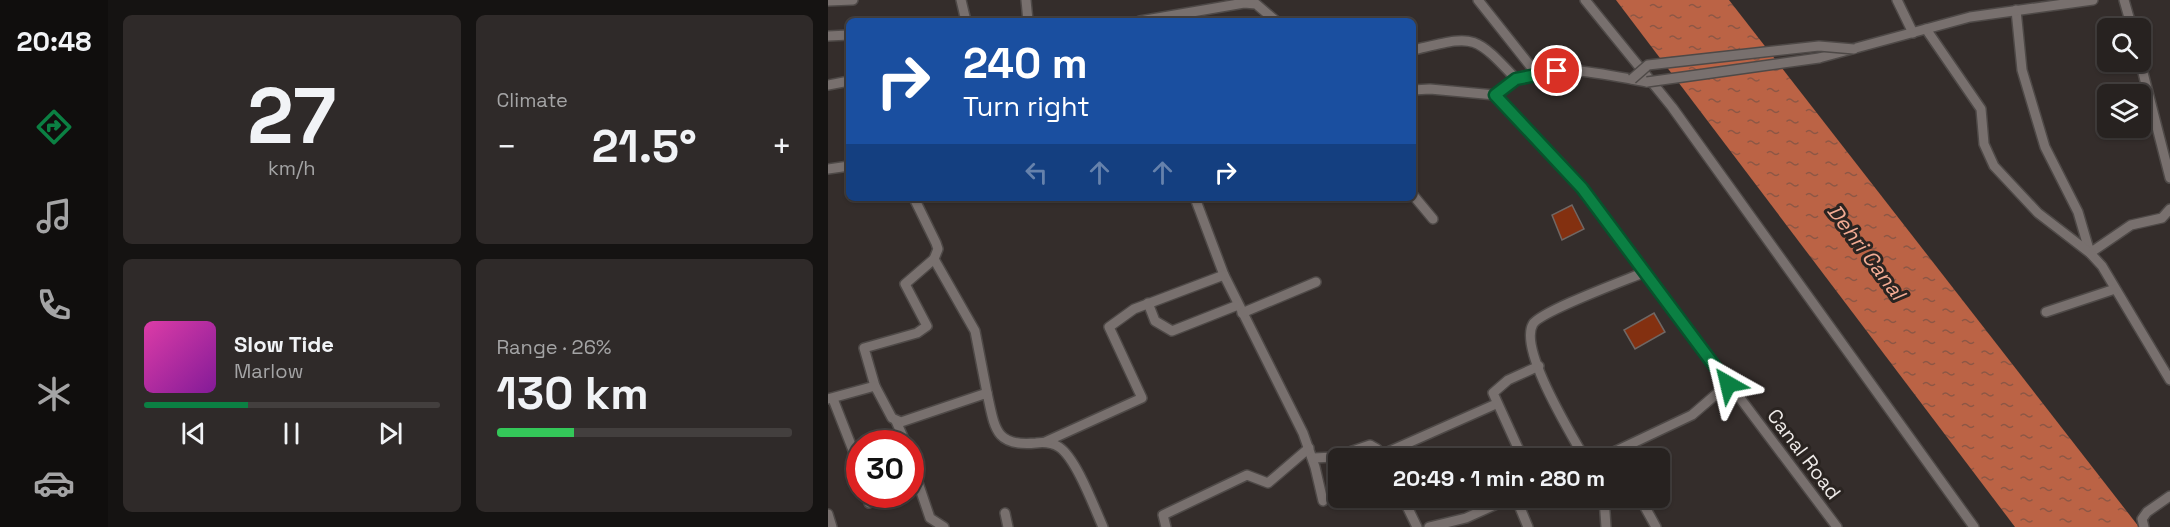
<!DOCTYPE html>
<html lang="en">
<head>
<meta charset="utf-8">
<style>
  :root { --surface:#272220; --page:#2f2a29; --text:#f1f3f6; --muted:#a4a4a5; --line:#433f3e; --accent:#0b8043 }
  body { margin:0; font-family:"Space Grotesk",sans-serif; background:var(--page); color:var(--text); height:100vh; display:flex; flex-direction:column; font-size:22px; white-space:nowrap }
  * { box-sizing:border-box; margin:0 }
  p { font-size:20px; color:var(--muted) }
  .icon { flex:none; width:33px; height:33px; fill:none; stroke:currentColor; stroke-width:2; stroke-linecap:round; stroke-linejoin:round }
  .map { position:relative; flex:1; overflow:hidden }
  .sheet { display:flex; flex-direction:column; gap:15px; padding:15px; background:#151312; width:720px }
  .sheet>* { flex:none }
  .hud { position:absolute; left:18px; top:18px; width:570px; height:183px; border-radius:9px; box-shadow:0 2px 4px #0004,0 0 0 2px var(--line); background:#1a4fa0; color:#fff; overflow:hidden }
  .controls { position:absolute; left:1269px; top:18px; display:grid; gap:12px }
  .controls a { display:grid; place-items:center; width:54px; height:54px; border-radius:9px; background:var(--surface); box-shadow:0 2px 4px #0004,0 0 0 2px var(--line); font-size:30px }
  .speed { position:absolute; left:18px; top:430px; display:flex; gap:12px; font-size:30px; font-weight:700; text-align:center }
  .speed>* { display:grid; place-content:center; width:78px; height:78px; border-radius:50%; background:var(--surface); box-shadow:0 2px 4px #0004,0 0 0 2px var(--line); line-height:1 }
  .speed .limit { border:9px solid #d22; background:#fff; color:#111 }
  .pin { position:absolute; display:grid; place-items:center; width:51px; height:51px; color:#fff; margin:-26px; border:3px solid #fff; border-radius:50%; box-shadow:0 2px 6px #0007 }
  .me { position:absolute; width:66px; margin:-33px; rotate:323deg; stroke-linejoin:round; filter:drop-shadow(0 0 4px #0008) }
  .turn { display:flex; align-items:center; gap:21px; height:126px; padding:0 18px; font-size:27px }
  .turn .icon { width:78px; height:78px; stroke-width:2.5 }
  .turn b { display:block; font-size:42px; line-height:51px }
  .lanes { display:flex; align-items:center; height:57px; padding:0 18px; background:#0003; justify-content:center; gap:30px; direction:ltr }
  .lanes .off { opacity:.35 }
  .big { font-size:45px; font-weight:800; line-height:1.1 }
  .sheet .card { flex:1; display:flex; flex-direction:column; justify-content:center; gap:9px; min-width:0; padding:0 21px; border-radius:9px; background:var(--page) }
  .sheet .dial { align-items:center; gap:0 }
  .dial b { font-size:78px; line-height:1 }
  .song { display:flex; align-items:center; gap:18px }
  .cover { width:72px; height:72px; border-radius:9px; background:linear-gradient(135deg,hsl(320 70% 55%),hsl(290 70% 35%)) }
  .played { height:6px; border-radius:3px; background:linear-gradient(90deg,var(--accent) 35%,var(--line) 35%) }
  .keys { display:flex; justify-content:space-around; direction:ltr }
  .heat { display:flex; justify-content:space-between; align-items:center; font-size:33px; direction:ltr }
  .charge { height:9px; border-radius:4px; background:linear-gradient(90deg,#34c759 26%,var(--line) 0) }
  .sheet .tiles { flex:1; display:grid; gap:15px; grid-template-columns:repeat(2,1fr) }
  .trip { position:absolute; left:500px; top:448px; width:342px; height:60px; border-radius:9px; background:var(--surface); box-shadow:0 2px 4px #0004,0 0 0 2px var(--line); font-weight:800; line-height:60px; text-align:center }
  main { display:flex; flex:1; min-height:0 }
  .tabs { display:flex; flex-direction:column; width:108px; justify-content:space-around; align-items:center; background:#100e0d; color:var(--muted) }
  .tabs .icon { width:42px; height:42px }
  .tabs .active { color:var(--accent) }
  .tabs b { font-size:27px; color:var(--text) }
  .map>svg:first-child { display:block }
  .water { fill:url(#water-ripples) }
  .building { fill:#833010; stroke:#6f6764; stroke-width:1.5 }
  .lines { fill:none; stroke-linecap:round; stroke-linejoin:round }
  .street-casing { stroke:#4e4947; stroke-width:12 }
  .street { stroke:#78706e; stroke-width:9 }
  .street-bridge-casing { stroke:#4e4947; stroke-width:12; stroke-linecap:butt }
  .street-bridge { stroke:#78706e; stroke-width:9 }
  .route-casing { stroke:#07532c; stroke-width:15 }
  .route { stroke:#0b8043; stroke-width:10 }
  .labels { text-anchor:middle; stroke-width:6; stroke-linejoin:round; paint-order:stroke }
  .street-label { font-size:20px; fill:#eeeae8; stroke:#2a2421 }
  .water-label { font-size:21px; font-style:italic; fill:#f3ac94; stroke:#2a2421 }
</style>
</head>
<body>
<main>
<nav class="tabs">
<b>20:48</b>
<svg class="icon active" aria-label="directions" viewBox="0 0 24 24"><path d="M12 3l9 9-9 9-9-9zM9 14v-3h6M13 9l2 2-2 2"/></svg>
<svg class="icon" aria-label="music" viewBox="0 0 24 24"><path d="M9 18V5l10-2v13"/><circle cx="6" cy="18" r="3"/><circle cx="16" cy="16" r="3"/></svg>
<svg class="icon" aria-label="phone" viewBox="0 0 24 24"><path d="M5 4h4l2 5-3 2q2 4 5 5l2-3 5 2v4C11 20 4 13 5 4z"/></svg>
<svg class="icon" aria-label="climate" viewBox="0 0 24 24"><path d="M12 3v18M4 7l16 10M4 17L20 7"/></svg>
<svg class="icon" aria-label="car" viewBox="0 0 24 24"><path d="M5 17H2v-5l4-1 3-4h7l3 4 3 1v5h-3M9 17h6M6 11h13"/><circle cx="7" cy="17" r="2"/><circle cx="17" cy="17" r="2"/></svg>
</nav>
<section class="sheet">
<div class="tiles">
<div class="card dial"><b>27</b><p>km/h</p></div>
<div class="card"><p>Climate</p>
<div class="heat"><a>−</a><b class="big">21.5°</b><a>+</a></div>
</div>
<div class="card">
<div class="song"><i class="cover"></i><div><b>Slow Tide</b><p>Marlow</p></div></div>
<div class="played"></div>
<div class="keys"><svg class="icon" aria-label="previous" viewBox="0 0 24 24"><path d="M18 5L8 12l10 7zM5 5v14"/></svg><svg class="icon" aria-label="pause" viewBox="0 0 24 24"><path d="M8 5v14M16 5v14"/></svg><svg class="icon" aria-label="next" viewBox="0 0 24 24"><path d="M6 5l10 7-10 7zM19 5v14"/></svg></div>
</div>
<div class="card"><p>Range · 26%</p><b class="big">130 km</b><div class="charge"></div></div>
</div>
</section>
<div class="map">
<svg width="1342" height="527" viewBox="0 0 1342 527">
  <defs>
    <pattern id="water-ripples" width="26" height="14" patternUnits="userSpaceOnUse" patternTransform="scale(1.5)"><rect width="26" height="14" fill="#bb6345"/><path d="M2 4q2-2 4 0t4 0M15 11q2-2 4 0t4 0" fill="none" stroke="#8d5745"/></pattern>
  </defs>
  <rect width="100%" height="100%" fill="#342d2b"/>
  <path class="water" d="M788,0H901L1311,527H1187Z"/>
  <g class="building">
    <path d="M744,205L756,229L734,240L724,215Z"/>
    <path d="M826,313L837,332L807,349L796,330Z"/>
  </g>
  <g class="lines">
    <defs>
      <g id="street">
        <path d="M133,0L138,21"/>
        <path d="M198,0L200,21"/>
        <path d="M650,0L708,73"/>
        <path d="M757,0L844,107L1146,527"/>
        <path d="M1069,0L1085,33"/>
        <path d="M1296,0L1304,28"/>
        <path d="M0,1L25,0"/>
        <path d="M1188,10L1194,70L1217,147L1250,212L1262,253L1303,225L1334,218L1342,209"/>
        <path d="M312,21L416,3L428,4L448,21"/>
        <path d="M1098,29L1153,109L1156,144L1166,166L1210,213L1262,253L1274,266L1342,380"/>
        <path d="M0,36L21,35"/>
        <path d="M585,50C646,36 644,32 688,79"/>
        <path d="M991,58L1142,17L1265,0"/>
        <path d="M1312,61L1342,178"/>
        <path d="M0,85L21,81"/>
        <path d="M585,90L602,89L667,95C674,90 681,82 689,79C729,61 778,75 819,82"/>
        <path d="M667,95L735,166L767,205L1009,527"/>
        <path d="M0,169L21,166"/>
        <path d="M585,195L605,219"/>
        <path d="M86,198L108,243L110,249L106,259L147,331L159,393"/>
        <path d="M367,198L396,275L475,433L487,467L495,501"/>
        <path d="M320,303L327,321L344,331L410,305"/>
        <path d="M1218,312L1287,289"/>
        <path d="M414,313L488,282"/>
        <path d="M47,386L36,348L89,333L99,326L77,284L106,259"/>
        <path d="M0,399L47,386L64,418L73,422L159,393C167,429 167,447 208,443C216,442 223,442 231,447C248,458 266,507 275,527"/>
        <path d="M5,399L32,468"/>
        <path d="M68,421L78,444"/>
        <path d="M217,442L314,398L281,327L306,309L396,275"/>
        <path d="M553,455L668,404"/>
        <path d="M485,458L507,457L542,445L549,449L555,459"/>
        <path d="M82,459L102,518L116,527"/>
        <path d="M695,459L665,393L680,380L711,366"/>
        <path d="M757,459C744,435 690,349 705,324C713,311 798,280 817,272"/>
        <path d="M771,459L864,415L900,384"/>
        <path d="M39,495L41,503"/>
        <path d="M575,498L589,527"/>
        <path d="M688,498L700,527"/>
        <path d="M776,498L778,527"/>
        <path d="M812,498L828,527"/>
        <path d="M177,513L180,527"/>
        <path d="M0,514L4,527"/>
        <path d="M338,527L335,515L419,475L440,483L481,448"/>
        <path d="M601,527L638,518L682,498"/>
        <path d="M1316,527L1314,519L1319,512L1342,496"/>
      </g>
    </defs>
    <use href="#street" class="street-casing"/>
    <use href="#street" class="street"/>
    <defs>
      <g id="street-bridge">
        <path d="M804,79L820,65L991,46L1026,49"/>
        <path d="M819,82L991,58"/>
      </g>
    </defs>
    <use href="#street-bridge" class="street-bridge-casing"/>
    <use href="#street-bridge" class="street-bridge"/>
  </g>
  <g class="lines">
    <defs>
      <path id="route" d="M729,71L688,79L667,95L754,188L900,384"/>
    </defs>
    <use href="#route" class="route-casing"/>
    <use href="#route" class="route"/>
  </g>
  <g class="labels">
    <g class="street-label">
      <text transform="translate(976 454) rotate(53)" y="7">Canal Road</text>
    </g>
    <g class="water-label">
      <text transform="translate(1038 252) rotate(53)" y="7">Dehri Canal</text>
    </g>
  </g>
</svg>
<div class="controls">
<a><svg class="icon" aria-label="search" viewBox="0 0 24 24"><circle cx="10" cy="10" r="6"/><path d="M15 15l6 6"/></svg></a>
<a><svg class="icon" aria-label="layers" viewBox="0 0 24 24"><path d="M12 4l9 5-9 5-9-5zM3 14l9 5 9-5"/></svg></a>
</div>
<div class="speed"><div class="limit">30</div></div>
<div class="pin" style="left:729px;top:71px;background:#d93025"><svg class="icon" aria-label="arrive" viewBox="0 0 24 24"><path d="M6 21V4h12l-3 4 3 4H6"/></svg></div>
<svg class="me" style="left:900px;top:384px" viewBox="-20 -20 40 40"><path d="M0-17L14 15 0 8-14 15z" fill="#0b8043" stroke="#fff" stroke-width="4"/></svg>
<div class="trip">20:49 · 1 min · 280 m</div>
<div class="hud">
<div class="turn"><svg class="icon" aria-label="right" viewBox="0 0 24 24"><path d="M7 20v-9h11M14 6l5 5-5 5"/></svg><div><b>240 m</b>Turn right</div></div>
<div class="lanes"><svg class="icon off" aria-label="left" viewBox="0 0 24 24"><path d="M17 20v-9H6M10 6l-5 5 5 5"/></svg><svg class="icon off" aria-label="ahead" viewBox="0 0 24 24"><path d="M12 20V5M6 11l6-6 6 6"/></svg><svg class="icon off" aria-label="ahead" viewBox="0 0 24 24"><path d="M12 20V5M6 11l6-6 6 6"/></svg><svg class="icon" aria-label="right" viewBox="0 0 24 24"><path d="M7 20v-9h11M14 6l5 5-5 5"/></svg></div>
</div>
</div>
</main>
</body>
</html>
